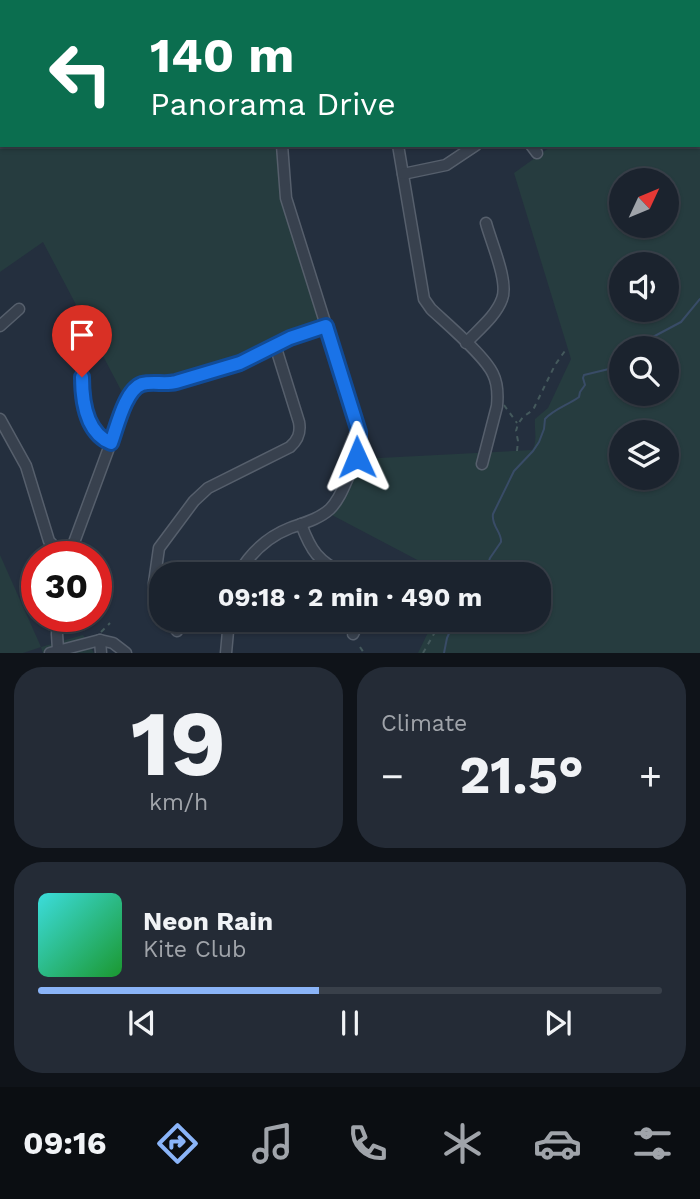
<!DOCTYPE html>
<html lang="en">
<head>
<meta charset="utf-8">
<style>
  :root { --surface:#1b232e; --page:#242b36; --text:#f1f3f6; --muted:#a0a4aa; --line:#39404a; --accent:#8ab4f8 }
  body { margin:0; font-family:"Work Sans",sans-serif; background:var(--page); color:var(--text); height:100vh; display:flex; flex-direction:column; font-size:26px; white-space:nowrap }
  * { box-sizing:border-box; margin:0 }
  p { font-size:23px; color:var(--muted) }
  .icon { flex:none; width:38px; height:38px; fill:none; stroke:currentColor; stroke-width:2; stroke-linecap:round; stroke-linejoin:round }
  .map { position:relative; height:653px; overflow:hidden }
  .drawer { display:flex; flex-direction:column; gap:14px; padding:14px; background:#0f1319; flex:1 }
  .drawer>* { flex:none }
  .banner { position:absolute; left:0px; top:0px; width:700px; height:147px; box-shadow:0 2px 5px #0004,0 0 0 2px var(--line); background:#0b6e4f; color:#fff; overflow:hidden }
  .needle { width:46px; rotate:46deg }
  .fabs { position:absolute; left:609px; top:168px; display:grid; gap:14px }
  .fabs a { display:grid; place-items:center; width:70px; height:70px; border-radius:50%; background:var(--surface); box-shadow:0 2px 5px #0004,0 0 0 2px var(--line); font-size:35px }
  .speed { position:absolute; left:21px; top:541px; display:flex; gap:14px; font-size:35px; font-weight:700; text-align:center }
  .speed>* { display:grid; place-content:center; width:91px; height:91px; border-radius:50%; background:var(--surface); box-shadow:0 2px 5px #0004,0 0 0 2px var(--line); line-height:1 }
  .speed .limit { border:10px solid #d22; background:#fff; color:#111 }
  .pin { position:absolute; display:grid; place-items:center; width:60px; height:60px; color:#fff; margin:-72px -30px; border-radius:50% 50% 50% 0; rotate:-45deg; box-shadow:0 0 7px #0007 }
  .pin .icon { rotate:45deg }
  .me { position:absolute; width:77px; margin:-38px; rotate:359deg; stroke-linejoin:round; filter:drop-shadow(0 0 5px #0008) }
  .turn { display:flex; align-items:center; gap:24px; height:147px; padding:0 35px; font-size:32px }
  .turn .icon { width:91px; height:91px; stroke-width:2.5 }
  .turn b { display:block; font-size:49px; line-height:60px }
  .big { font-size:52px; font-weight:700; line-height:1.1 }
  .drawer .card { flex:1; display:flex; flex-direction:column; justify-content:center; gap:10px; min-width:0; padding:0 24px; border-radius:28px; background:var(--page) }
  .drawer .dial { align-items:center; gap:0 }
  .dial b { font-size:91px; line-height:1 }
  .song { display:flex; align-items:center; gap:21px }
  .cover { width:84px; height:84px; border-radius:10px; background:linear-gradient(135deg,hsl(180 70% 55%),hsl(130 70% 35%)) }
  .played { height:7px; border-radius:4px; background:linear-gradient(90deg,var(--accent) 45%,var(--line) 45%) }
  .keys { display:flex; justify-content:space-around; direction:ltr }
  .heat { display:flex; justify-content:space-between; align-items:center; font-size:38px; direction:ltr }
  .drawer .tiles { flex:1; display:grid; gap:14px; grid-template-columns:1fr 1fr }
  .card:last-child { grid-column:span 2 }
  .trip { position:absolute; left:149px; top:562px; width:402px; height:70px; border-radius:28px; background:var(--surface); box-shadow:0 2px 5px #0004,0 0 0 2px var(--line); font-weight:700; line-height:70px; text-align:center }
  .menu { display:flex; height:112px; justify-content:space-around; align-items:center; background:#0b0e12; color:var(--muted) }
  .menu .icon { width:49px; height:49px }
  .menu .on { color:var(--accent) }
  .menu b { font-size:32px; color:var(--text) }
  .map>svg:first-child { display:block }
  .green { fill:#263c3f; fill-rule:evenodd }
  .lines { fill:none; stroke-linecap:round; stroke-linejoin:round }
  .stream { stroke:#394c67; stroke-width:2 }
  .minor-casing { stroke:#565f6c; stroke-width:13 }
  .path { stroke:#44595c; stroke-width:2; stroke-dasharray:5 5; stroke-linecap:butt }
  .minor { stroke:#38414e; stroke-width:10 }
  .route-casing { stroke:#114b97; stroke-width:18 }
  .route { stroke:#1a73e8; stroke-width:12 }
</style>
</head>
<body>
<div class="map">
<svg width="700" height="653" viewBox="0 0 700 653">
  <rect width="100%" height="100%" fill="#242f3e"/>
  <g class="green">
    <path d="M0,0H118L115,2H2V145H278L281,194L319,317L318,324L249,356L171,381L149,380L123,402L122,392L43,242L0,272Z"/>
    <path d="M605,0H700V653H418L434,620H539V574H444L330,514L360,459L532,450C538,442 534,429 535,419L548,408L571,359L514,173L553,145H698V2H606ZM621,180H667V226H621ZM621,264H667V310H621ZM621,348H667V394H621ZM621,432H667V478H621Z"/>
    <path d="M0,555L41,647L83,635L94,653H43L41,647L23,653H0Z"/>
  </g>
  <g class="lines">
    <g class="stream">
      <path d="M637,348L651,338L681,322L700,299"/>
      <path d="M481,574L486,569L490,558L501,542C502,532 491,526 493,514L514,471L533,451L539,442L544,429L545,419C554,409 568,405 579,397L580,392L585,385L583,378L584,375L613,368L621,363"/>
      <path d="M444,653L447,638L455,620"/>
    </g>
    <defs>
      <g id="minor">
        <path d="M184,0V2"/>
        <path d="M276,0V2"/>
        <path d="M533,0L534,2"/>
        <path d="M603,0L604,2"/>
        <path d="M368,2L370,0"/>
        <path d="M398,145L424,299L431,309C447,324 485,356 493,374C498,384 498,395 497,406L482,464"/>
        <path d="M531,145L537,153"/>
        <path d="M403,174L446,165L476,145"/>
        <path d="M0,326L19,309"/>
        <path d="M466,343C478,330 496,316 502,299C509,282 491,242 486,223"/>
        <path d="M82,377C82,401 86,433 111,443"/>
        <path d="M0,419L26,466L49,541L57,549L69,554"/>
        <path d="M301,524C311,551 318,561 344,574"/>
        <path d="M69,556L127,399C139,377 155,386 176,382L240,363L290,338L326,326"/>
        <path d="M238,574C251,552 267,537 290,528C304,523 319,519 330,509C340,499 345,484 351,471C358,455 361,441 357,424L286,198L282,145"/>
        <path d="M161,603L155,592L154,583L159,548L194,501L208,488L290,447C298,440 301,433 299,422L275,345"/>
        <path d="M170,620L177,631"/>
        <path d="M353,634L360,620"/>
        <path d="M100,640L113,643L126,653"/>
        <path d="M58,650L57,634L58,616"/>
        <path d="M50,653L100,640L101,653"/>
        <path d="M226,653L229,620"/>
      </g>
    </defs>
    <use href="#minor" class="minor-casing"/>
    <g class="path">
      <path d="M504,405L517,423"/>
      <path d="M517,451L518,441L516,431L518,424L523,417L533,410L555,365L567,348"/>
      <path d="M101,632L110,623"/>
      <path d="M360,647L364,653"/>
      <path d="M423,653L439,625L441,620"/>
    </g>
    <use href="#minor" class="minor"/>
  </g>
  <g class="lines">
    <defs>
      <path id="route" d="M82,377C82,401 86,433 111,443C117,427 125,390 142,384C153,381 165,385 176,382L240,363L290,338L326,326L359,432V442L357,457"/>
    </defs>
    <use href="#route" class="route-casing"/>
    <use href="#route" class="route"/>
  </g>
</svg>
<div class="fabs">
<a><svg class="needle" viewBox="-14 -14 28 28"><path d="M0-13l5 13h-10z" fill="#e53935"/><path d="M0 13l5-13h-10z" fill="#a0a4aa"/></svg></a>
<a><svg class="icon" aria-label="sound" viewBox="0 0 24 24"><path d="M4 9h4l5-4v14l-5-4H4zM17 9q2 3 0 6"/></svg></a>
<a><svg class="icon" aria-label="search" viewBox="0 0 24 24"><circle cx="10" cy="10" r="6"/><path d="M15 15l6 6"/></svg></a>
<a><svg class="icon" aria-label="layers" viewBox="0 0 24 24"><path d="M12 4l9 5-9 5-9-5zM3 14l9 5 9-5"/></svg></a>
</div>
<div class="speed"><div class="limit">30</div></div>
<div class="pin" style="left:82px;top:377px;background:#d93025"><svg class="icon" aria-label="arrive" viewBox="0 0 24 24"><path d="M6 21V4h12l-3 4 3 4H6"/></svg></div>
<svg class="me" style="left:357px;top:457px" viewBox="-20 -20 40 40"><path d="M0-17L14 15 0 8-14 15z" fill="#1a73e8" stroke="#fff" stroke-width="4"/></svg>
<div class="trip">09:18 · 2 min · 490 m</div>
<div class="banner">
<div class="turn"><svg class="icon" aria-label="left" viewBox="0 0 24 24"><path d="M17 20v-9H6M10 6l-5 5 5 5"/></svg><div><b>140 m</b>Panorama Drive</div></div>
</div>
</div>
<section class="drawer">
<div class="tiles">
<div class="card dial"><b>19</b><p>km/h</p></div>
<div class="card"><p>Climate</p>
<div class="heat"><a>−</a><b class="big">21.5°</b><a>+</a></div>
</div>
<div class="card">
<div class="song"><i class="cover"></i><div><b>Neon Rain</b><p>Kite Club</p></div></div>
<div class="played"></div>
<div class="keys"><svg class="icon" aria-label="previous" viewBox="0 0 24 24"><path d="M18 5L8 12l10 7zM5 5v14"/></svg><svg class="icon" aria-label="pause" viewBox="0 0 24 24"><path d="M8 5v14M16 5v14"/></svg><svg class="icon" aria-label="next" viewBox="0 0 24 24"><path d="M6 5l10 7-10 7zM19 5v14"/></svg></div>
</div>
</div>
</section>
<nav class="menu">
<b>09:16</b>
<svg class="icon on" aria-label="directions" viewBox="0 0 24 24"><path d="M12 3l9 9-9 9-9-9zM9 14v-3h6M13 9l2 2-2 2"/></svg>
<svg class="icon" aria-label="music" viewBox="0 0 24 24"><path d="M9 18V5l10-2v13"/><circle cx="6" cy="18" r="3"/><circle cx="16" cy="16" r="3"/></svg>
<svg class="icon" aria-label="phone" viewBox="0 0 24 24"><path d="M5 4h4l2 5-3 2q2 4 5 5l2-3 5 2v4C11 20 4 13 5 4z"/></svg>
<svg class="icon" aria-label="climate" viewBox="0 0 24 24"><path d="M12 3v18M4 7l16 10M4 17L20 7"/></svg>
<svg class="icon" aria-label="car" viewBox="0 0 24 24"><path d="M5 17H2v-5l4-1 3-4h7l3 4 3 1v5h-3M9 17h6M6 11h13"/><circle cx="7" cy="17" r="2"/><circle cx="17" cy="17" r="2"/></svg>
<svg class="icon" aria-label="filters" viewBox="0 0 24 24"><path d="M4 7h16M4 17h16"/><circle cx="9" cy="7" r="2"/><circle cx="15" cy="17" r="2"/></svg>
</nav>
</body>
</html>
